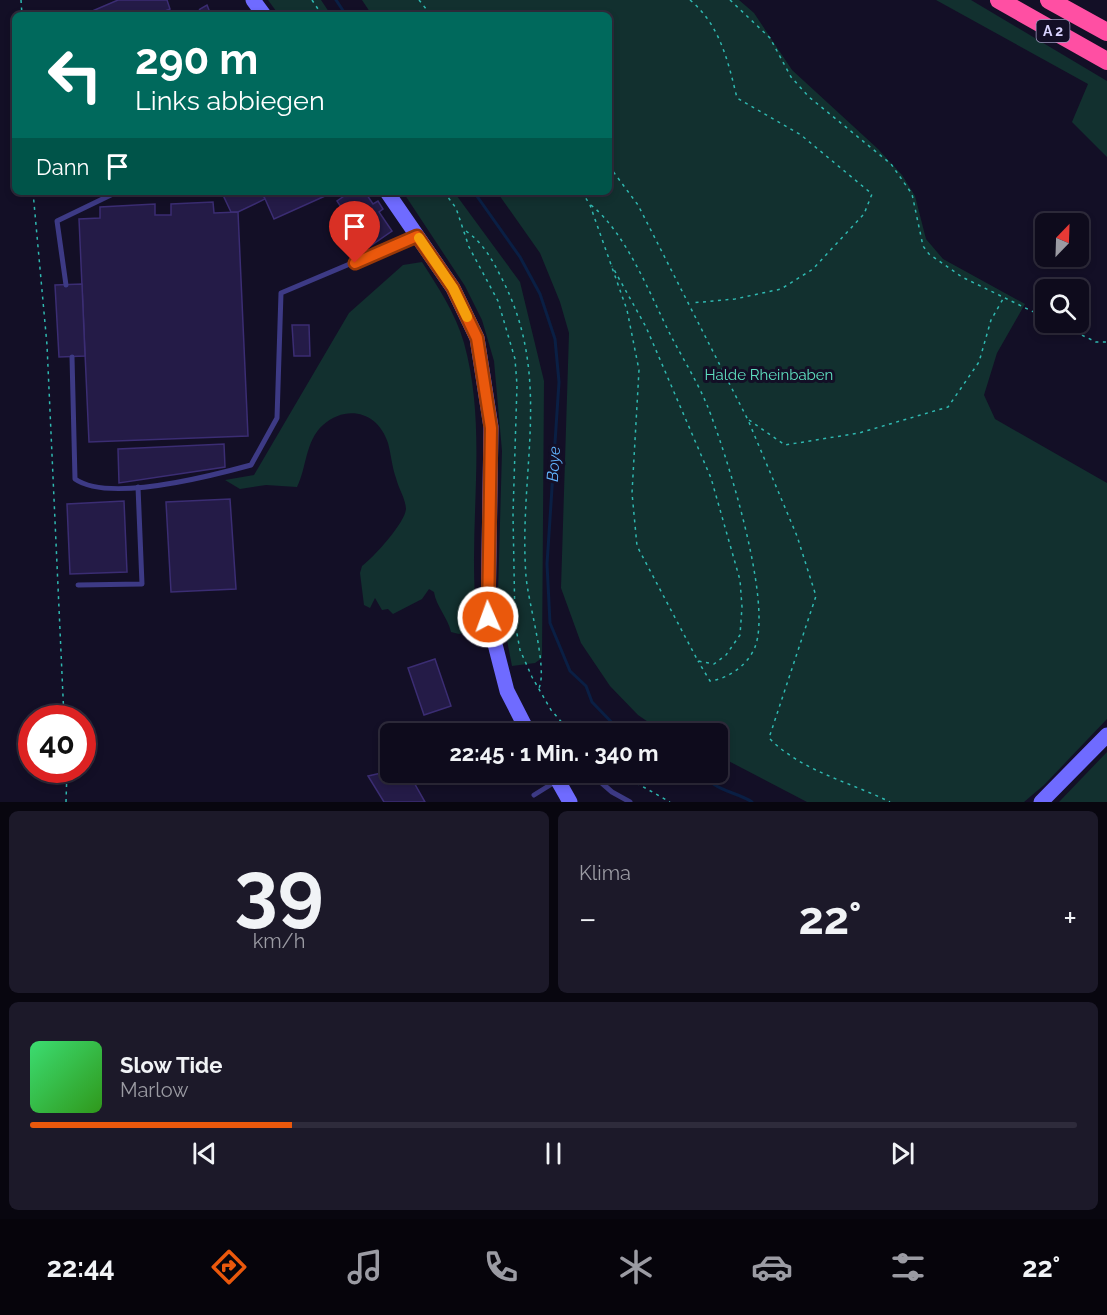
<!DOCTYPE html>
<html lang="de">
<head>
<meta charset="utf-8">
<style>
  :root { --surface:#0e0b1c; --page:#1c1929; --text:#f1f3f6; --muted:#9b9ba3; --line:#2e2b3b; --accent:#ea580c }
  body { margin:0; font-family:Raleway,sans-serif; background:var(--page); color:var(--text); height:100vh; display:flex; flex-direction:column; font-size:22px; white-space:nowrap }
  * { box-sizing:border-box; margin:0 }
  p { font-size:20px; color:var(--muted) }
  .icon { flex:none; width:33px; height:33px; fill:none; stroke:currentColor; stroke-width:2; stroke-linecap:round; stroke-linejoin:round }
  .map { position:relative; height:802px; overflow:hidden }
  .panel { display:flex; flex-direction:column; gap:9px; padding:9px; background:#08060f; flex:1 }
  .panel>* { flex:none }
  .banner { position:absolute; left:12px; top:12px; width:600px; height:183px; border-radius:9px; box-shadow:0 3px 9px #0003,0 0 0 2px var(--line); background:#00695c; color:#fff; overflow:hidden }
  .needle { width:39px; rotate:23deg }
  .controls { position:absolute; left:1035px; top:213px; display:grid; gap:12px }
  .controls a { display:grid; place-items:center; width:54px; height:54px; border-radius:9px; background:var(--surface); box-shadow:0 3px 9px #0003,0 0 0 2px var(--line); font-size:30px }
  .speed { position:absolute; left:18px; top:705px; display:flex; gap:12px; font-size:30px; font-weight:700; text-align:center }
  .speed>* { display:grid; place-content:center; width:78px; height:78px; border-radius:50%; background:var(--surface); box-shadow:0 3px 9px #0003,0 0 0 2px var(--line); line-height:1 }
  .speed .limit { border:9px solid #d22; background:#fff; color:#111 }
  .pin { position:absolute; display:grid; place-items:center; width:51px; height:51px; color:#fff; margin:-62px -26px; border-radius:50% 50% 50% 0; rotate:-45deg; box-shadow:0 0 6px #0007 }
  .pin .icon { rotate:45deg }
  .me { position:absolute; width:66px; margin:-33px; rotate:358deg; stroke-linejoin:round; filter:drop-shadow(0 0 4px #0008) }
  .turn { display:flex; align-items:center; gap:21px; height:126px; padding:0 24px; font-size:27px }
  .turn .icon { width:78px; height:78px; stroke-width:2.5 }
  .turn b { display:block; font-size:42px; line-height:51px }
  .then { display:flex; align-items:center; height:57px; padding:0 24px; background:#0003; gap:12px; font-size:22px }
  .big { font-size:45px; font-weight:700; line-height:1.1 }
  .panel .card { flex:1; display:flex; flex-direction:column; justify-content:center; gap:9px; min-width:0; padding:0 21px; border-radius:9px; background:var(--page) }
  .panel .dial { align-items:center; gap:0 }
  .dial b { font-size:78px; line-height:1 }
  .song { display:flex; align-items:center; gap:18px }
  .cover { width:72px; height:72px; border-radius:9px; background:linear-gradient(135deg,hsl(140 70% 55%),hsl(110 70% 35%)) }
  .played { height:6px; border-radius:3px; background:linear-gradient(90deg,var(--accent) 25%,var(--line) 25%) }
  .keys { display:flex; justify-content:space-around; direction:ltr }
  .heat { display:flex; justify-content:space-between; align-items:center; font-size:33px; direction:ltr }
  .panel .tiles { flex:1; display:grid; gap:9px; grid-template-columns:1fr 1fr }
  .card:last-child { grid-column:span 2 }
  .trip { position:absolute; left:380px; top:723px; width:348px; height:60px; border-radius:9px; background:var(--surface); box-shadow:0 3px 9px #0003,0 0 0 2px var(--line); font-weight:700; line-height:60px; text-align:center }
  .menu { display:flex; height:96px; justify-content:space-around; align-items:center; background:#06040b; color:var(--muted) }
  .menu .icon { width:42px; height:42px }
  .menu .selected { color:var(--accent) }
  .menu b { font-size:27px; color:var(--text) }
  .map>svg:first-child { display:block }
  .green { fill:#12302f }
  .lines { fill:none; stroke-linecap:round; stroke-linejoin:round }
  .stream { stroke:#0a1f44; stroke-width:3 }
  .building { fill:#241b47; stroke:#3b2d73; stroke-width:1.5 }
  .path { stroke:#2fb8b0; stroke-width:1.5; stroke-dasharray:3 4.5; stroke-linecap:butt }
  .lane { stroke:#3d3a85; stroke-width:5 }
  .secondary { stroke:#6f6bff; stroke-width:15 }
  .highway { stroke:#ff4fa3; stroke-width:18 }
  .route-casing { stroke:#983908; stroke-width:15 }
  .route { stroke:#ea580c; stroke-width:10 }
  .slow { stroke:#f59e0b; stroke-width:10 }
  .labels { text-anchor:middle; stroke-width:6; stroke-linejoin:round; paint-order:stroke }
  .shield { fill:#130f26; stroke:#9e99be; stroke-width:1.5 }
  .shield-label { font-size:14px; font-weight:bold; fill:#d9d4ff }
  .park-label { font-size:15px; fill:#5fe0c0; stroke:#130f26 }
  .water-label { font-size:16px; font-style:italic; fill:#62b6ff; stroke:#130f26 }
</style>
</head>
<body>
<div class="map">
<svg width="1107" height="802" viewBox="0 0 1107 802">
  <rect width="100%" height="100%" fill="#130f26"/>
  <g class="green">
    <path d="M268,0H321L331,15H279Z"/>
    <path d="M362,0H739L754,13L792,70L878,149L902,175L915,196L926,239L943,259L1025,304L997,353L984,395L995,419L1107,483V719L1044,785L1024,802H807L717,755V734L668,733L654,726L638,715L610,686L581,643L561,588L569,333L560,302L540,253L497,192H609V15H372Z"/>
    <path d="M936,0H971L1107,81V157L1072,122L1088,84Z"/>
    <path d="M403,192H454L520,282L544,381L542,658L535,663L512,666L498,594L502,451L494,361L482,320L465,286Z"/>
    <path d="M422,262C438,287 456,314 464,343C490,437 465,533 478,629L459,634L451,632C448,618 436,606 434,592L429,589L422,599L393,614L388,609L382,610L375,598L370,608L364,605L360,573L362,566C373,558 405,523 406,509C406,500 398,487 396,478C392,467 391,454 388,443C378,412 347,404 323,425C305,441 307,467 297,487L266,485L240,489L225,480L254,475L349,313L403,265Z"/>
    <path d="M1107,752V802H1059Z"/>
  </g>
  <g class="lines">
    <g class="stream">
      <path d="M336,0L346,15"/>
      <path d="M474,192L520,257L540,294L555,339L559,382L547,564L550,623L570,671L586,686L592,702L623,734"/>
      <path d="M693,772C703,776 707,780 715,785C725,792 740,794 752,802"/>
    </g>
  </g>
  <g class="building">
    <path d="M118,0H167L170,9L155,15H83Z"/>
    <path d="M207,5L211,15H196L200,9Z"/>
    <path d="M229,192H262L265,199L238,212H231L223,195Z"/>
    <path d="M262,192H334L274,219Z"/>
    <path d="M350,192H365L373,204L378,201L383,209L379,212L392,231L369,247L355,228L351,231L346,224L350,221L337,201Z"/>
    <path d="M213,202L214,213L238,212L248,436L89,442L79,219L100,218V207L155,204V215H171V204Z"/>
    <path d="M82,284L85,356L59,357L55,285Z"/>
    <path d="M292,325H309L310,356H294Z"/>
    <path d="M224,444L225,467L119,483L118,449Z"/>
    <path d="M230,499L236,589L171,592L166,502Z"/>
    <path d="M124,501L127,572L70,574L67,504Z"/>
    <path d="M435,659L451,706L424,715L408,668Z"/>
    <path d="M390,771L408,772L425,802H384L368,776Z"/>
  </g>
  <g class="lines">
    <g class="path">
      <path d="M21,0L22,15"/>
      <path d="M312,0L322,15"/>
      <path d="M419,0L431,15"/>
      <path d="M690,0C720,25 728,61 737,98L801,135L872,194L864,214L813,269L781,289L735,299L691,303"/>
      <path d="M730,0L770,38L791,77L809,97L891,164L912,194L923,246L929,254L962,277L1046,318"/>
      <path d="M609,166L638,205L748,420L797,536L816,596L769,738C801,771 850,782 890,802"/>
      <path d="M33,192L47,345L64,718"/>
      <path d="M444,192L456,208L469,247L498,301L515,359L517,385L513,514L515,623L520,650L532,677L551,710L572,734"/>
      <path d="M582,192L590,205L627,310L639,370L632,493L637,546L698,661L714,664L726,655L740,635L742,607L740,580L711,478L646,327L612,266"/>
      <path d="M591,205C627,234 650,295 671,336C683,359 697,381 707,405C726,452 773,601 755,647C748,665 728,679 710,681L698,661"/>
      <path d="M466,231C483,243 492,259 501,277C554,377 518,471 526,576C528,603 548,668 539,688"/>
      <path d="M1055,322L1096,342H1107"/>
      <path d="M749,420L785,445L859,433L948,407L979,362L991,320L1003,299"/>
      <path d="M617,772L670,802"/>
      <path d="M66,802L67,770"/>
    </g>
    <g class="lane">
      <path d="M66,285L57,221L117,192"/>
      <path d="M72,357L75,479C109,503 211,476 251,465L277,418L281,293L416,236"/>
      <path d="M78,585L142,584L138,487"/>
      <path d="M589,772L612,792L630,802"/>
      <path d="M534,795L571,772"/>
    </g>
    <g class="secondary">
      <path d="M253,0L264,15"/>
      <path d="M387,192L453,288L477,338L491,427L488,617L507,691L529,734"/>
      <path d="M553,772L570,802"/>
      <path d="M1041,802L1107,735"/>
    </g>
    <g class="highway">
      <path d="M999,0L1107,61"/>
      <path d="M1049,0L1107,32"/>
    </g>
  </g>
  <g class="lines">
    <defs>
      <path id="route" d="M355,263L417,236L453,288L477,338L491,428L488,617"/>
    </defs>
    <use href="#route" class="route-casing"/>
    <use href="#route" class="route"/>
    <path class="slow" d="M419,238L453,288L467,317"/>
  </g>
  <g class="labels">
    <rect class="shield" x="1036.5" y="20" width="33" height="22" rx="4.5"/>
    <g class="shield-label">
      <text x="1053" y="36">A 2</text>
    </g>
    <g class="park-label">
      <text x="769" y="380">Halde Rheinbaben</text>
    </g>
    <g class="water-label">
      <text transform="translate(553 464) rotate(-86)" y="6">Boye</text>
    </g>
  </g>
</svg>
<div class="controls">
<a><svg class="needle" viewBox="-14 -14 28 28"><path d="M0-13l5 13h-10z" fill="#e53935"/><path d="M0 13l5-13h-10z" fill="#9b9ba3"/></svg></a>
<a><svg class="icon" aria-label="search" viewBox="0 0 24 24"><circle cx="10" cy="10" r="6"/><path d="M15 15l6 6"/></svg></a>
</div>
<div class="speed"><div class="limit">40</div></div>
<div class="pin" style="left:355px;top:263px;background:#d93025"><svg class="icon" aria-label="arrive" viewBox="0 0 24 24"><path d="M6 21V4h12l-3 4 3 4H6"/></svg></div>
<svg class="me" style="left:488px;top:617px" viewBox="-20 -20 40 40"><circle r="17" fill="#ea580c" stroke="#fff" stroke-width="3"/><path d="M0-11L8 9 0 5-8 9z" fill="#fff"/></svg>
<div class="trip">22:45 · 1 Min. · 340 m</div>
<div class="banner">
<div class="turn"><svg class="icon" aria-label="left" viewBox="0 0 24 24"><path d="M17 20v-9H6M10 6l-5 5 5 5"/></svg><div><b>290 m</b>Links abbiegen</div></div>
<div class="then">Dann<svg class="icon" aria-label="arrive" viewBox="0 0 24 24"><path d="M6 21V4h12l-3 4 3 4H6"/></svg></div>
</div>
</div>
<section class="panel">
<div class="tiles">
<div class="card dial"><b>39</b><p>km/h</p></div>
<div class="card"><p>Klima</p>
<div class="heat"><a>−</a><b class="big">22°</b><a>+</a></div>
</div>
<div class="card">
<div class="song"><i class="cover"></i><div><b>Slow Tide</b><p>Marlow</p></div></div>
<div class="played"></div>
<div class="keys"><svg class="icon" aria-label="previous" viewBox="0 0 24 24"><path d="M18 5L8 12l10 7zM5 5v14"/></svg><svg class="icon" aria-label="pause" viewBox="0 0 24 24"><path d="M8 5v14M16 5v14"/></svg><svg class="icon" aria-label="next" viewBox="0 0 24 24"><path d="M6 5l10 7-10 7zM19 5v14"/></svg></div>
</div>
</div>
</section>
<nav class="menu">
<b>22:44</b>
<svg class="icon selected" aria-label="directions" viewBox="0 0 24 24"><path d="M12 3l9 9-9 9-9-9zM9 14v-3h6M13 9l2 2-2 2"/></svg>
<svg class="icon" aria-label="music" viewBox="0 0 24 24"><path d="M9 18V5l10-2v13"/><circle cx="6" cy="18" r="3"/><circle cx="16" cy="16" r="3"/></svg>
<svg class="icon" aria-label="phone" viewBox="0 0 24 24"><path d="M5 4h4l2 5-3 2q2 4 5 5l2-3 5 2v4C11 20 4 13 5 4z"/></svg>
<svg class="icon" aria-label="climate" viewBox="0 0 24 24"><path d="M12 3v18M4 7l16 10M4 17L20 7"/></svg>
<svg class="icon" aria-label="car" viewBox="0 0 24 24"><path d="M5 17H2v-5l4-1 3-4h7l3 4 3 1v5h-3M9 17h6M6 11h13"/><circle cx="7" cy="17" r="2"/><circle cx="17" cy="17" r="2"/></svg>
<svg class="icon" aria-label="filters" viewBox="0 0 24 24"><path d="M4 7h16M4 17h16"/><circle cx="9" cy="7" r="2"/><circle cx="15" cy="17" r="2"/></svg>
<b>22°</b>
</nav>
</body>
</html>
